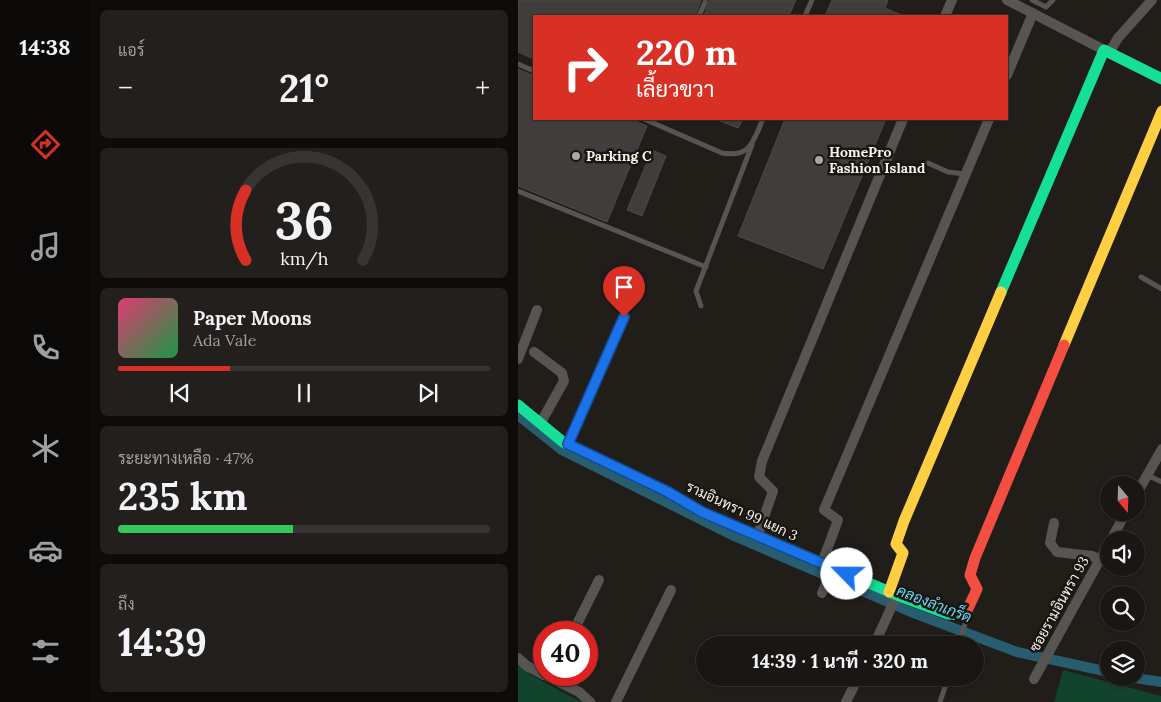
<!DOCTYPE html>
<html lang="th">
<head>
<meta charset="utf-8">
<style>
  :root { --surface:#191614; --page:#221f1d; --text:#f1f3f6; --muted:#9f9fa0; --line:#373534; --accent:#d93025 }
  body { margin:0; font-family:Lora,Sarabun,serif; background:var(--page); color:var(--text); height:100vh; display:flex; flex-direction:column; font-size:19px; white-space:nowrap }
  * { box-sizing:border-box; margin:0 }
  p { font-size:16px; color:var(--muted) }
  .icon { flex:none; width:28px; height:28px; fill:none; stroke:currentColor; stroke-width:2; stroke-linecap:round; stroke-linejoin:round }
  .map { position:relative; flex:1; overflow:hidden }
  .details { display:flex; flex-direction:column; gap:10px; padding:10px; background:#0e0c0b; width:428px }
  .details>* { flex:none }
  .guide { position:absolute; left:15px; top:15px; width:475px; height:105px; border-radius:0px; box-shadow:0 1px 4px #0004,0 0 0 1px var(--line); background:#d93025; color:#fff; overflow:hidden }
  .needle { width:32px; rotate:161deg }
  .controls { position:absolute; left:582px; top:476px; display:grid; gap:10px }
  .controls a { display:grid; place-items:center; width:45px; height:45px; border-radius:50%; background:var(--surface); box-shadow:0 1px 4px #0004,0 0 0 1px var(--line); font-size:25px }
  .speed { position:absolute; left:15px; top:621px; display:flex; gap:10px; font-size:25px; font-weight:700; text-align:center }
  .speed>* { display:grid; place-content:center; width:65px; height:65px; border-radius:50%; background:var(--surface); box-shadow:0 1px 4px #0004,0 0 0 1px var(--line); line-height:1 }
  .speed .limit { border:8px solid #d22; background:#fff; color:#111 }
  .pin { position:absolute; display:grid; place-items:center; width:42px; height:42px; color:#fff; margin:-51px -21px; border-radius:50% 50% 50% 0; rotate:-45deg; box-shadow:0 0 5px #0007 }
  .pin .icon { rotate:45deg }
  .me { position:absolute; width:55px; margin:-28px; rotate:293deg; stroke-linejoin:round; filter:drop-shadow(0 0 4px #0008) }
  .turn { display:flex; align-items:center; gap:18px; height:105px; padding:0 20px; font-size:22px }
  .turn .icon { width:65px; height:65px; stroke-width:2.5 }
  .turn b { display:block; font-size:35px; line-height:42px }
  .big { font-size:38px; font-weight:700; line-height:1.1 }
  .details .tile { flex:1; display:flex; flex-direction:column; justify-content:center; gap:8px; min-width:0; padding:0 18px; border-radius:8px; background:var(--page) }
  .details .dial { align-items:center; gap:0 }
  .dial svg { height:130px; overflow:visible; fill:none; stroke:var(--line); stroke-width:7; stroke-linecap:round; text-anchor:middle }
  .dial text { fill:var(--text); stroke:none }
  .song { display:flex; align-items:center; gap:15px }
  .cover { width:60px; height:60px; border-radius:8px; background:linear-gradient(135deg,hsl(340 70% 55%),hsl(140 70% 35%)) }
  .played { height:5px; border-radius:2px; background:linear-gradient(90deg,var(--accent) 30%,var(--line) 30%) }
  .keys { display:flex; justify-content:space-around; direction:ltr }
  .heat { display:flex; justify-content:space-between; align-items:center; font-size:28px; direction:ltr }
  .charge { height:8px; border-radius:4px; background:linear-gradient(90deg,#34c759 47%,var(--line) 0) }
  .trip { position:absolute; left:178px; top:636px; width:288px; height:50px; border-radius:25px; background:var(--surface); box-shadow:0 1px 4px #0004,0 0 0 1px var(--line); font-weight:700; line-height:50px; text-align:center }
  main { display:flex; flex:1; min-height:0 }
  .menu { display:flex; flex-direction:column; width:90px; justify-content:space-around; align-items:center; background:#0a0908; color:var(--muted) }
  .menu .icon { width:35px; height:35px }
  .menu .selected { color:var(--accent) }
  .menu b { font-size:22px; color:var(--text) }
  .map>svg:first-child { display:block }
  .green { fill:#11432d }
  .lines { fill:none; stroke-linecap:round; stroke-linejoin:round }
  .canal { stroke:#285d6f; stroke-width:10 }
  .building { fill:#3f3e3c; stroke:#4b4948 }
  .lane { stroke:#575551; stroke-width:5 }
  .street { stroke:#575551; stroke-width:10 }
  .fast { stroke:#16e098; stroke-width:11 }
  .slow { stroke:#ffcf43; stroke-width:11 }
  .jam { stroke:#f24e42; stroke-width:11 }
  .route-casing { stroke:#114b97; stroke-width:12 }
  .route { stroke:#1a73e8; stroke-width:9 }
  .poi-dot { fill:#aba7a2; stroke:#1a150e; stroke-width:2 }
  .labels { text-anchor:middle; stroke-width:5; stroke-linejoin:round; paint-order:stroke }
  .poi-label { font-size:14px; font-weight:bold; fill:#f5f1ec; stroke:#1a150e; text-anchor:start }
  .street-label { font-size:14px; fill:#f5f1ec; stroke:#1a150e }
  .water-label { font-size:15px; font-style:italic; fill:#6ad8fe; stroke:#1a150e }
</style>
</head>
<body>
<main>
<nav class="menu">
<b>14:38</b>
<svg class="icon selected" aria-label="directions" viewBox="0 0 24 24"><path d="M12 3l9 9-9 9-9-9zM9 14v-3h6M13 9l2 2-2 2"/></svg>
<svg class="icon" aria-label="music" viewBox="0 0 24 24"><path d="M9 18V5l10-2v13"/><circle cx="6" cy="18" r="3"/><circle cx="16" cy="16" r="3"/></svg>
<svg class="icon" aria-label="phone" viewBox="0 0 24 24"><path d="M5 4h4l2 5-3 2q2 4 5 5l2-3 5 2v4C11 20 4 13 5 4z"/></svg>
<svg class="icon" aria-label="climate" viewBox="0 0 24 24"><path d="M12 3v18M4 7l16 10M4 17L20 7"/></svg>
<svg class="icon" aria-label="car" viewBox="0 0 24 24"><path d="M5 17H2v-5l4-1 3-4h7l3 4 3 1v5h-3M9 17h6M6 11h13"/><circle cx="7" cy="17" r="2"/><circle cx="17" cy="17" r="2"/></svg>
<svg class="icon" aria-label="filters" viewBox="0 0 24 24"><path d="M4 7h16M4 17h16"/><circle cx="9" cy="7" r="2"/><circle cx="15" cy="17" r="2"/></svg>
</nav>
<section class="details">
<div class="tile"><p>แอร์</p>
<div class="heat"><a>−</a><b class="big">21°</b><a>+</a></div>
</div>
<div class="tile dial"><svg viewBox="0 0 100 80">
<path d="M14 69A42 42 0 1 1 86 69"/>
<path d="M14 69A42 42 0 0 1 14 26" stroke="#d93025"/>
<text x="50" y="56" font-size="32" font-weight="700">36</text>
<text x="50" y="72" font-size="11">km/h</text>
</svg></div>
<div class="tile">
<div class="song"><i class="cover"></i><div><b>Paper Moons</b><p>Ada Vale</p></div></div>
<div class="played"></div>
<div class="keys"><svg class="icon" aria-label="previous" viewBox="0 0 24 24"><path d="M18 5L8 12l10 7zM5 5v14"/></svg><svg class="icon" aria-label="pause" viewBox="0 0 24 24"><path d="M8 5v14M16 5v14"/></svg><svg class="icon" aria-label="next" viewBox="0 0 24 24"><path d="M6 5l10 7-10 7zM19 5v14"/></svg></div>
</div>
<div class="tile"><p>ระยะทางเหลือ · 47%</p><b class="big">235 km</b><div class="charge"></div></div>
<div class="tile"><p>ถึง</p><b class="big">14:39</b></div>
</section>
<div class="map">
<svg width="644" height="702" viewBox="0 0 644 702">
  <rect width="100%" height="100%" fill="#211e1a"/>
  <g class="green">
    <path d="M0,663L13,675L63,702H0Z"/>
    <path d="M545,670L643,696V702H536Z"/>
  </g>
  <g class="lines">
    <g class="canal">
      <path d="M0,415L44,450L216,536L393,612L499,652L591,672"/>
      <path d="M617,678L644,682"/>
    </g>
  </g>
  <g class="building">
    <path d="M0,0H183L177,16H16V59L0,52Z"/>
    <path d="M191,0H278L271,16H186Z"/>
    <path d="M314,0H370L367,8L386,16H307Z"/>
    <path d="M0,69L16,76V119H113L129,126L89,222L0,186Z"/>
    <path d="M197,119H225L220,128Z"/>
    <path d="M267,119H368L305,269L220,236Z"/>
    <path d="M134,150L148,156L124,216L109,210Z"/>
  </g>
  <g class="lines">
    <g class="lane">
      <path d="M514,0L528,7L535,0"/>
      <path d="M181,16L187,2"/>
      <path d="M287,16L294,0"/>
      <path d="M0,64L16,71"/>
      <path d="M126,119L204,153C233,158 235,141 245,119"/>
      <path d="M410,163L430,172L447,174"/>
      <path d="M0,191L188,267"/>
      <path d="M623,277L644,289"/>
      <path d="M183,306L178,291L234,145"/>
      <path d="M629,475L644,482"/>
      <path d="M441,645L449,617"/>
      <path d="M422,702L430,678"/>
    </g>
    <g class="street">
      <path d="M489,0L586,50"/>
      <path d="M427,16L434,0"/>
      <path d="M591,53L600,38L634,0"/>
      <path d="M489,75L515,13"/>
      <path d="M16,352L44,373L46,381L22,424"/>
      <path d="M0,359L19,310"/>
      <path d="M50,444L107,317"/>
      <path d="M619,493L644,449"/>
      <path d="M536,523L532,543L539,552L574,556L582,560"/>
      <path d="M239,537L255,491L241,477L244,461L385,119"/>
      <path d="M593,540L608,512"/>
      <path d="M304,563L320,520L306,510L471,119"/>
      <path d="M304,593L315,568"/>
      <path d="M55,632L81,580"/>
      <path d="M356,645L379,595"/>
      <path d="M0,658L9,666L26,675"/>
      <path d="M27,675L61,692L72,702"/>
      <path d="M516,679L591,543"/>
      <path d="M98,702L153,590"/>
      <path d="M328,702L340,678"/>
    </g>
    <g class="fast">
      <path d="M483,292L586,50L644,79"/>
      <path d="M0,405L45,442L150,492L184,512L379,595L430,614L447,615"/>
    </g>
    <g class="slow">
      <path d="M546,345L644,111"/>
      <path d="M371,592L385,553L378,544L386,521L483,292"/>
    </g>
    <path class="jam" d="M447,615L459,589L452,575L457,558L546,345"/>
  </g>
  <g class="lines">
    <defs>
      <path id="route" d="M106,317L50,444L150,492L184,512L329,574"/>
    </defs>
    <use href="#route" class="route-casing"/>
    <use href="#route" class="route"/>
  </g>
  <g class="poi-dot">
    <circle cx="58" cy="156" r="5"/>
    <circle cx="301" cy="160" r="5"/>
  </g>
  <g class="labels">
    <g class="poi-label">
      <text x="311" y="157">HomePro<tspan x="311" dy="16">Fashion Island</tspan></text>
      <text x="68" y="161">Parking C</text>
    </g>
    <g class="street-label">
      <text transform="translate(224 511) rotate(25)" y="5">รามอินทรา 99 แยก 3</text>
      <text transform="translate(541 604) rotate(-61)" y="5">ซอยรามอินทรา 93</text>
    </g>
    <g class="water-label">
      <text transform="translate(416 604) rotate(21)" y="5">คลองลำเกร็ด</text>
    </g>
  </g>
</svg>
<div class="controls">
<a><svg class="needle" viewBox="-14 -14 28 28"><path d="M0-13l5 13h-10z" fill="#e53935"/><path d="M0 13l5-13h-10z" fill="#9f9fa0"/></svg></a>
<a><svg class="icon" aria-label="sound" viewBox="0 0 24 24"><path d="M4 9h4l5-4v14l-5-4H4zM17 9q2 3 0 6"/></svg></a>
<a><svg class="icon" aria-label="search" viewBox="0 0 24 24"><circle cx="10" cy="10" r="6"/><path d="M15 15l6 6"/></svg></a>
<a><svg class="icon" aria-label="layers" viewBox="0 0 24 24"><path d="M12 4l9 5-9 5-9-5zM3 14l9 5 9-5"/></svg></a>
</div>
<div class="speed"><div class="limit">40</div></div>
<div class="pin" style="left:106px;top:317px;background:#d93025"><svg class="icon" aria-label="arrive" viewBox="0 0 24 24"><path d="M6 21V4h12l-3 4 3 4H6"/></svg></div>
<svg class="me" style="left:329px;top:574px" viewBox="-20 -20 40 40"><circle r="19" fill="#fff"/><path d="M0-13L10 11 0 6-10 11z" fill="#1a73e8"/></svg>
<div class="trip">14:39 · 1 นาที · 320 m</div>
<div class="guide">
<div class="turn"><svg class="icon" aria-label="right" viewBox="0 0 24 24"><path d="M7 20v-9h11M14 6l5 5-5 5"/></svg><div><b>220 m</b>เลี้ยวขวา</div></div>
</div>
</div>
</main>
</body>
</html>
